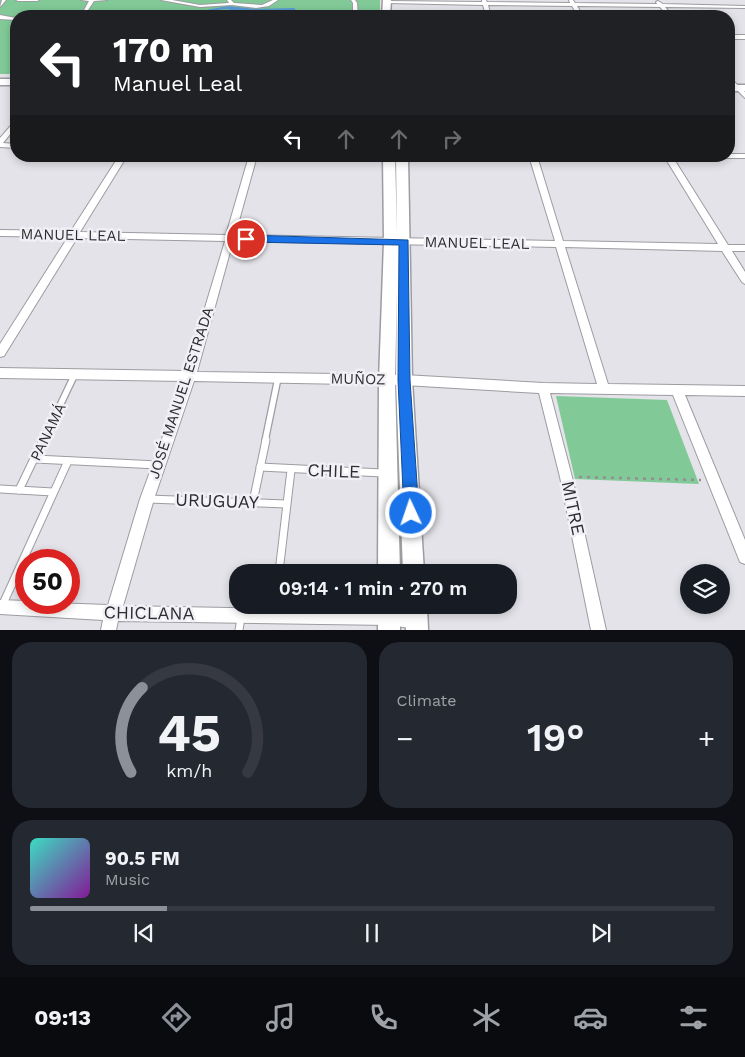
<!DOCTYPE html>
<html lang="en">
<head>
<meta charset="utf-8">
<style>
  :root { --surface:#171b24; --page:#242831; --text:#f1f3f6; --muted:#9ea1a6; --line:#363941; --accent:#8c9099 }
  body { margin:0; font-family:"Work Sans",sans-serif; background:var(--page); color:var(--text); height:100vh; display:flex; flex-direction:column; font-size:19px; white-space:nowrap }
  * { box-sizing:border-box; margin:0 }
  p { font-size:16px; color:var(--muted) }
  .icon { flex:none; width:28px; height:28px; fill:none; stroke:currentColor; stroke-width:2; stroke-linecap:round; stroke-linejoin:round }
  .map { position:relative; height:630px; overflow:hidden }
  .side { display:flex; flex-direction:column; gap:12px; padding:12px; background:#0d0f14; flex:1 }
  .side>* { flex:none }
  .banner { position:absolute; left:10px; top:10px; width:725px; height:152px; border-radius:20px; box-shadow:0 2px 8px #0003; background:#202124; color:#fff; overflow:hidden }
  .buttons { position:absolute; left:680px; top:564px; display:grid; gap:10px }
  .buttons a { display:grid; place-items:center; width:50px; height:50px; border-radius:50%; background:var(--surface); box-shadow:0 2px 8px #0003; font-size:25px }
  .speed { position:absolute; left:15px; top:549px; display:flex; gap:10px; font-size:25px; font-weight:700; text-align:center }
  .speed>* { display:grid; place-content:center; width:65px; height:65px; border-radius:50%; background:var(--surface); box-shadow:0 2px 8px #0003; line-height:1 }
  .speed .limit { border:8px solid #d22; background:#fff; color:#111 }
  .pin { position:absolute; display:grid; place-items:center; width:42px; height:42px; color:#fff; margin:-21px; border:2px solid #fff; border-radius:50%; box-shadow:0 1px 5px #0007 }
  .me { position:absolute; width:55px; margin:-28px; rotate:357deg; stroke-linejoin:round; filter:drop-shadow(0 0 4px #0008) }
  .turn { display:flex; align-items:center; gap:18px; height:105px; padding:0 20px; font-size:22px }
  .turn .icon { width:65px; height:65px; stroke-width:2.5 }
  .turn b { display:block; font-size:35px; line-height:42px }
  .lanes { display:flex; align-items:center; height:48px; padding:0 20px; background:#0003; justify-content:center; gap:25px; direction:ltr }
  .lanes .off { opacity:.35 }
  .big { font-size:38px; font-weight:600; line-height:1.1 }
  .side .widget { flex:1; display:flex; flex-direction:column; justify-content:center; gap:8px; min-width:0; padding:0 18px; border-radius:20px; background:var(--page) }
  .side .dial { align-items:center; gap:0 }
  .dial svg { height:130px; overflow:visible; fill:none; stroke:var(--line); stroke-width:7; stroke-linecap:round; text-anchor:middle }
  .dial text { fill:var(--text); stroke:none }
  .song { display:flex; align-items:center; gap:15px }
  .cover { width:60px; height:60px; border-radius:8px; background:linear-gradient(135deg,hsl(170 70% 55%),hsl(290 70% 35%)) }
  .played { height:5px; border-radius:2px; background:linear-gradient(90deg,var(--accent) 20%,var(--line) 20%) }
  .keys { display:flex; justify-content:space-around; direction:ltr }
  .heat { display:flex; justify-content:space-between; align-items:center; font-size:28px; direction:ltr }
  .side .tiles { flex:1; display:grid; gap:12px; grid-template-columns:1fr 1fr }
  .widget:last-child { grid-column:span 2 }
  .trip { position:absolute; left:229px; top:564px; width:288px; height:50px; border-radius:20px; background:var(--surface); box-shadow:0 2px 8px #0003; font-weight:600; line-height:50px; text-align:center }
  .tabs { display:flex; height:80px; justify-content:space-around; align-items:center; background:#090b0e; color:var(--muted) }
  .tabs .icon { width:35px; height:35px }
  .tabs .active { color:var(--accent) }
  .tabs b { font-size:22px; color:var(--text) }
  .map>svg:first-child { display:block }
  .green { fill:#81ca97 }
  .water { fill:#599bd7 }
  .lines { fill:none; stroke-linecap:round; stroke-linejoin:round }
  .lane-far1-casing { stroke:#9c9ca1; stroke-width:8 }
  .lane-casing { stroke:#9c9ca1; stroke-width:9 }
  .street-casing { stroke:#9c9ca1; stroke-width:2 }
  .secondary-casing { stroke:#9c9ca1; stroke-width:3 }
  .path { stroke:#8f8f94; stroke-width:2.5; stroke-dasharray:3 5; stroke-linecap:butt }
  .lane-far1 { stroke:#fff; stroke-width:5.5 }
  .lane { stroke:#fff; stroke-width:7 }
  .street { fill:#fff; fill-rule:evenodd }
  .secondary { fill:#fff; fill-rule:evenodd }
  .route { fill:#1a73e8; stroke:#114b97 }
  .labels { text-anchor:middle; stroke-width:5; stroke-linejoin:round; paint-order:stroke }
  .street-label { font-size:15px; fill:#2d2d2f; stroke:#f0f0f6 }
  .near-street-label { font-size:18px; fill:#2d2d2f; stroke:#f0f0f6 }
</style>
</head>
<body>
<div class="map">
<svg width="745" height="630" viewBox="0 0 745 630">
  <rect width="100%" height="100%" fill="#e3e3e9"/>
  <g class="green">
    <path d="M0,0H380V16H16V74H0Z"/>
    <path d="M556,396L667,400L699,484L575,479Z"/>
  </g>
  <path class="water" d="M228,6L255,9L294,8L298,12L288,16H276L284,15L286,12C269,6 260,13 246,16C239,17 232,16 225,16L235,11C216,4 197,22 179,15Z"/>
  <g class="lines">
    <defs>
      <g id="lane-far1">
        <path d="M43,441L75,374"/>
        <path d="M265,441L278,378"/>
      </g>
      <g id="lane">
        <path d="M35,459L158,465"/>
        <path d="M260,467L383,473"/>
        <path d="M0,489L53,492"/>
        <path d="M19,490L43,440"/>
        <path d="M148,499L286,504"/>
        <path d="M253,502L266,440"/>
        <path d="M279,572L291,470"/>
        <path d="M2,606L68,461"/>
        <path d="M275,615L276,605"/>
        <path d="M239,630L241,618"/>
      </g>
      <g id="street">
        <path d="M2,0H6L0,7Z"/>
        <path d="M16,0H39L37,1H18Z"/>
        <path d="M81,0H107L94,1L88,10L92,16H88L84,10L89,1Z"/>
        <path d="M161,0H172L200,5L229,3L227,0H231L234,3L262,5L273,0H278L269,6L256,8L232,5L200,7Z"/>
        <path d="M351,0H355L357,3L358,16H353V3Z"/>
        <path d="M482,0H486L487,2L570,3L569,0H573L575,3L657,4L656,2L658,1L663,4L745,6V8L665,7L673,16H668L660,7L577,6L583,16H578L572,6L488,5L491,16H486L483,5L387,3L385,2L387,1L482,2Z"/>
        <path d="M0,15L16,18V20L0,19Z"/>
        <rect x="729" y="35" width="16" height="4"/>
        <path d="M729,77L745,92V98L729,82Z"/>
        <path d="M16,121V127L3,143L16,144V148L0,147V138L14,122Z"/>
        <path d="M729,154H745V158H726L725,156H729Z"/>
        <path d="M119,156H127L80,232L226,235L249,156H257L235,235L555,241L529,156H537L563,241L718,244L664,156H672L728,245H745V251H732L745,272V284L742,282L722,251L565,247L608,384L745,386V396L685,395L745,540V564L740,562L673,395L550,393L572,477L606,630H591L560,477L539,393L404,385L194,381L154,499L123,606L389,611L417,613L422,616L425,621L422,626L417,629L389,625L118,621L116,630H101L103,620L0,614V600L26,601V602L108,605L140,499L183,381L0,378V368L186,371L225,241L77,238L4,356L0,357V344L68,237L0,236V230L71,231ZM233,241L556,247L597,384L543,383L404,375L197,372Z"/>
      </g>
      <g id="secondary">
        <path d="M383,0H391L390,16H382Z"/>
        <rect x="0" y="79" width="16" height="6"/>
        <rect x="729" y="85" width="16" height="6"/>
        <path d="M383,156H395L397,234L396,156H408L412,380L424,572H403L396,380L397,289L395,380L400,572H378L379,380L384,242Z"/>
        <rect x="378" y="605" width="22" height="25"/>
        <path d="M405,605H427L428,630H406Z"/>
      </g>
    </defs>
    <use href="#lane-far1" class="lane-far1-casing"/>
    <use href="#lane" class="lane-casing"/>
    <use href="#street" class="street-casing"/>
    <use href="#secondary" class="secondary-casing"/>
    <path class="path" d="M579,477L701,480"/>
    <use href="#lane-far1" class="lane-far1"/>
    <use href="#lane" class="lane"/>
    <use href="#street" class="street"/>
    <use href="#secondary" class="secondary"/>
  </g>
  <path class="route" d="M246,235L408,240L410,380L419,513L416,519L411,521L406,519L404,513L398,380L399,245L246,242L241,239Z"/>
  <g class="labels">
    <g class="street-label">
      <text transform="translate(73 235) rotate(1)" y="5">MANUEL LEAL</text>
      <text transform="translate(477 243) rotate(1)" y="5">MANUEL LEAL</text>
      <text transform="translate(358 379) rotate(1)" y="5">MUÑOZ</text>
      <text transform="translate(181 393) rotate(-72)" y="5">JOSÉ MANUEL ESTRADA</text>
      <text transform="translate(48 432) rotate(-64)" y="5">PANAMÁ</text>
    </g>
    <g class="near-street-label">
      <text transform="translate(334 471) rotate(2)" y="6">CHILE</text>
      <text transform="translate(217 501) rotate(2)" y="6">URUGUAY</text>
      <text transform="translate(573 508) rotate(78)" y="6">MITRE</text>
      <text transform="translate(149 613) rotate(1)" y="6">CHICLANA</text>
    </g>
  </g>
</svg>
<div class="buttons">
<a><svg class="icon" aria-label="layers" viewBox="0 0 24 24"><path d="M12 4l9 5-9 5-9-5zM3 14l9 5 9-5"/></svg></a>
</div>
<div class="speed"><div class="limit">50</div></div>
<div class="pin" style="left:246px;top:239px;background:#d93025"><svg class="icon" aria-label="arrive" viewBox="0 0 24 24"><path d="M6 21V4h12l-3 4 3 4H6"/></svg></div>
<svg class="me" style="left:411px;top:513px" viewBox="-20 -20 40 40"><circle r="17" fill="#1a73e8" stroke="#fff" stroke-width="3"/><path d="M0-11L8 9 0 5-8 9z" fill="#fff"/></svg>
<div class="trip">09:14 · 1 min · 270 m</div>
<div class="banner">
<div class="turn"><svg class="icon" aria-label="left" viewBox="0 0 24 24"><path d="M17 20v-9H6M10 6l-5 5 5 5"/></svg><div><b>170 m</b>Manuel Leal</div></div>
<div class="lanes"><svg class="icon" aria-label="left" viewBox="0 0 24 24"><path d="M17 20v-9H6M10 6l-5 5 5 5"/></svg><svg class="icon off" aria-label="ahead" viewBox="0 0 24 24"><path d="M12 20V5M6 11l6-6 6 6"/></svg><svg class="icon off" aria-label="ahead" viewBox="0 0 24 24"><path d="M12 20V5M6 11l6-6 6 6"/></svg><svg class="icon off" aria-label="right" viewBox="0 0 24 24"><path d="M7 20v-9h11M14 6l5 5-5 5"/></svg></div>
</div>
</div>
<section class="side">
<div class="tiles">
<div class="widget dial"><svg viewBox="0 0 100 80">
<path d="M14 69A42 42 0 1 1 86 69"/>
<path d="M14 69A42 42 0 0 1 21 17" stroke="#8c9099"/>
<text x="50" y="56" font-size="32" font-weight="700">45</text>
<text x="50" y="72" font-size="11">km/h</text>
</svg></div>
<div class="widget"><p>Climate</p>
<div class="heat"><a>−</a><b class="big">19°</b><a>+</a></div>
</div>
<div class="widget">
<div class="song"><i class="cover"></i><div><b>90.5 FM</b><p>Music</p></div></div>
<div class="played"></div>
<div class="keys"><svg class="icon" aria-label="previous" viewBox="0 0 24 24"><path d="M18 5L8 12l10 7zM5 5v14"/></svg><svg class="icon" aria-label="pause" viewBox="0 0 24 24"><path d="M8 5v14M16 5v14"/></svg><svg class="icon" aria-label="next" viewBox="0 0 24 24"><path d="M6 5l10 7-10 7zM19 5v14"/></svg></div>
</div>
</div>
</section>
<nav class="tabs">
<b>09:13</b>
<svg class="icon active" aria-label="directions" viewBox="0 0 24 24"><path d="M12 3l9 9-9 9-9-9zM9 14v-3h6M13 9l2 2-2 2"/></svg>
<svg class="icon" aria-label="music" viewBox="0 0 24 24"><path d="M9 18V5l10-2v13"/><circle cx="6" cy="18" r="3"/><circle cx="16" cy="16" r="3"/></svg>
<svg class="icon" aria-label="phone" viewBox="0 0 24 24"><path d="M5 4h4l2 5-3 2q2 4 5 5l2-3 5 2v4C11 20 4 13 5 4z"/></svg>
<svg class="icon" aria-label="climate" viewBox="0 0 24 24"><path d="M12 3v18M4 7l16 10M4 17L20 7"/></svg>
<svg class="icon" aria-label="car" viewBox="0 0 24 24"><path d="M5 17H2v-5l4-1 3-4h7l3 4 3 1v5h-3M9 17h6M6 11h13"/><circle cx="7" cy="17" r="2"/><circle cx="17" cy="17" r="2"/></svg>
<svg class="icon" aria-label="filters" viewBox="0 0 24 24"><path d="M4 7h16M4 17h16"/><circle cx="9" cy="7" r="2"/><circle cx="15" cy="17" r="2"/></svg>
</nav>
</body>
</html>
